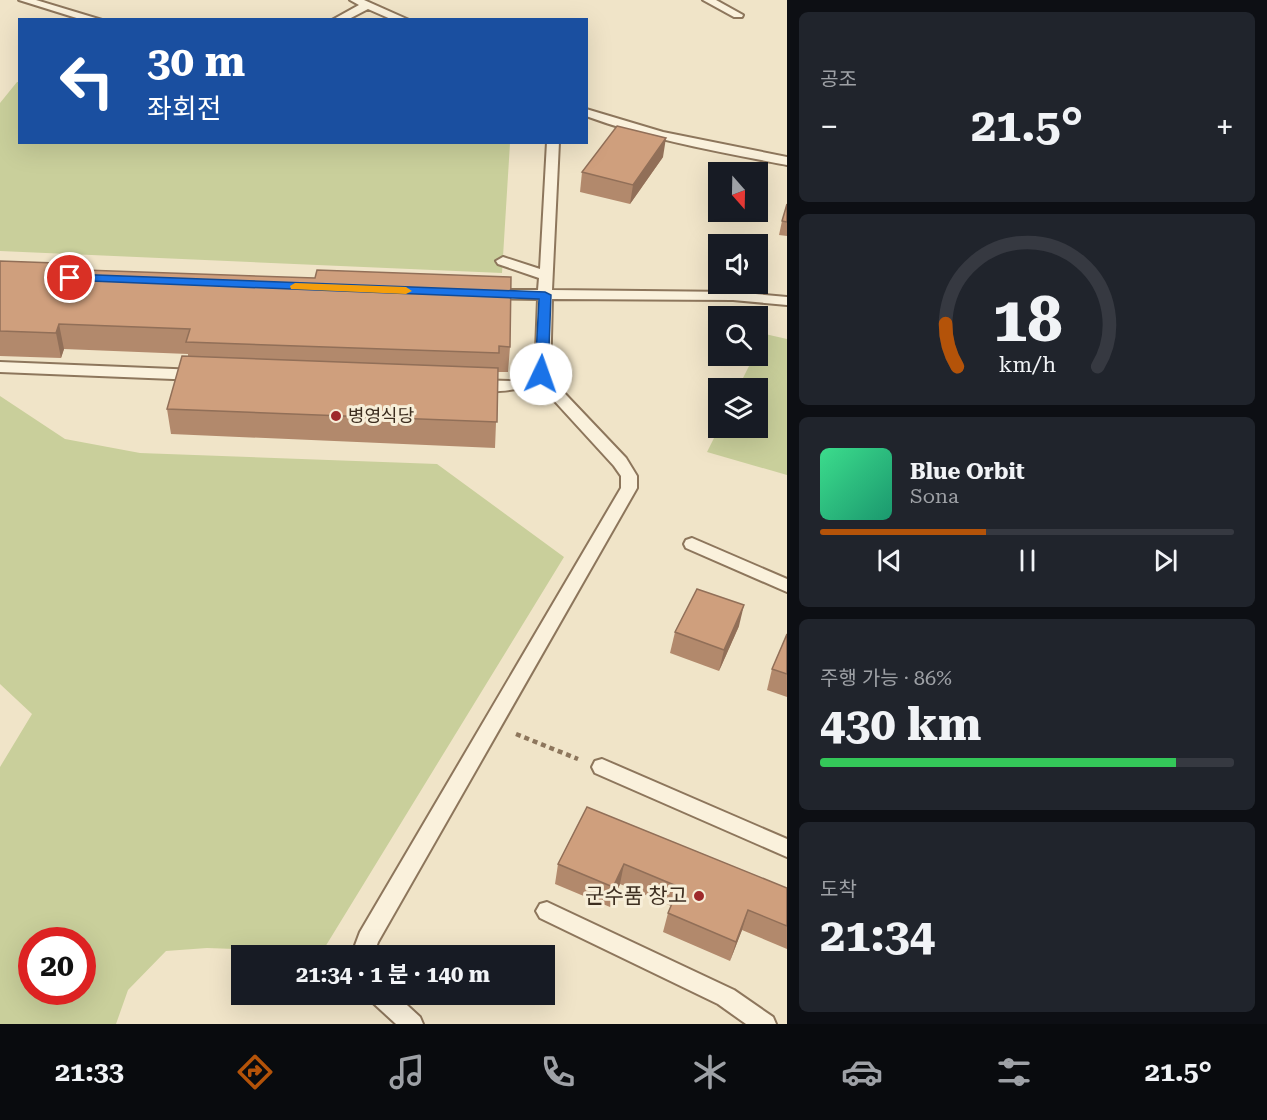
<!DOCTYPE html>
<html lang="ko">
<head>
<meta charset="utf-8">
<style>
  :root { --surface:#171b24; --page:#20242c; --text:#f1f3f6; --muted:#9ea1a6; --line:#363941; --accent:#b45309 }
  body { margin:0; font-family:"Roboto Serif","Noto Sans KR",serif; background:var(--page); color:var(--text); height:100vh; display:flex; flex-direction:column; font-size:22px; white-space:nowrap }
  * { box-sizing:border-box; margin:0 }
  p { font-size:20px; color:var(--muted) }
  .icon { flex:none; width:33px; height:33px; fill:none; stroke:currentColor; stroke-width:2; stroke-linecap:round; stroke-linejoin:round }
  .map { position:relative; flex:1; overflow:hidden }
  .side { display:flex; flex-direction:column; gap:12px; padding:12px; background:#0d0f14; width:480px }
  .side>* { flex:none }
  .top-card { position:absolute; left:18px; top:18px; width:570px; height:126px; border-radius:0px; box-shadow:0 6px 24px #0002; background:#1a4fa0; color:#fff; overflow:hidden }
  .needle { width:39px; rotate:160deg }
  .tools { position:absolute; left:708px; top:162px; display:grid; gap:12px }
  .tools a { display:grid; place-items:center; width:60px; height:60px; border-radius:0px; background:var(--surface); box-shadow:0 6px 24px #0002; font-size:30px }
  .speed { position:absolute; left:18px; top:927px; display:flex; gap:12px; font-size:30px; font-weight:700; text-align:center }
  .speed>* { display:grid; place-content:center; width:78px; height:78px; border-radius:50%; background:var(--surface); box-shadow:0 6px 24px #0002; line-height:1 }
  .speed .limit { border:9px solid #d22; background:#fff; color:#111 }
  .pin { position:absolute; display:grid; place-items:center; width:51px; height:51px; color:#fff; margin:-26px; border:3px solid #fff; border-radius:50%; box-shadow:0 2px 6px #0007 }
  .me { position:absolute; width:66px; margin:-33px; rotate:3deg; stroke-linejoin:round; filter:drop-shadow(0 0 4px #0008) }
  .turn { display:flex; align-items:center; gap:21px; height:126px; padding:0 30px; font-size:27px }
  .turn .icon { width:78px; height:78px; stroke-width:2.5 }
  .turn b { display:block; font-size:42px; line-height:51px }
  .big { font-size:45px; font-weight:700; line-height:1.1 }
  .side .widget { flex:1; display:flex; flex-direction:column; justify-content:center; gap:9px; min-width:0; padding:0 21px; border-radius:9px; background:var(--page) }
  .side .dial { align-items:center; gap:0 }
  .dial svg { height:156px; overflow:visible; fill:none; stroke:var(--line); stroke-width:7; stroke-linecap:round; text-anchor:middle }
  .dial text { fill:var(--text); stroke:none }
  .song { display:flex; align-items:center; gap:18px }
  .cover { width:72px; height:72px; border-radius:9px; background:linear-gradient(135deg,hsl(150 70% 55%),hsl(160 70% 35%)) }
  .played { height:6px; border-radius:3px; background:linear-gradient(90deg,var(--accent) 40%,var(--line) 40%) }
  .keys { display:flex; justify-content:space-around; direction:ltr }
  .heat { display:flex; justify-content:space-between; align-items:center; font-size:33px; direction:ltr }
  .charge { height:9px; border-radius:4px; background:linear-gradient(90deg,#34c759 86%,var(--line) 0) }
  .trip { position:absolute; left:231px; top:945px; width:324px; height:60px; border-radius:0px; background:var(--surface); box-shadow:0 6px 24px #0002; font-weight:700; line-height:60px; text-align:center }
  .dock { display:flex; height:96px; justify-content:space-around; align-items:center; background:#090b0e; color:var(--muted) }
  .dock .icon { width:42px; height:42px }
  .dock .active { color:var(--accent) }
  .dock b { font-size:27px; color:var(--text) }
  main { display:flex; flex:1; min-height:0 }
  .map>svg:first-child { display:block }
  .green { fill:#c9cf9b; fill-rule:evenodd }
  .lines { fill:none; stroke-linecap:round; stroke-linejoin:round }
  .service-casing { stroke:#8d765c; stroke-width:4 }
  .path { stroke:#8d765c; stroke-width:4.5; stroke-dasharray:5 4; stroke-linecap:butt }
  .service { fill:#faf1dc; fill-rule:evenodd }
  .wall { fill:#b2896c }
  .shaded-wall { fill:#916f58 }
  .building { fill:#cf9f7d; stroke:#916f58; stroke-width:1.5 }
  .route { fill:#1a73e8; stroke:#114b97; stroke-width:1.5 }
  .slow { fill:#f59e0b }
  .poi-dot { fill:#9e2a2b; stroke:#f7eed8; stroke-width:2 }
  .labels { text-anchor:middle; stroke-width:6; stroke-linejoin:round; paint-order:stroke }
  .poi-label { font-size:18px; fill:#3d2e20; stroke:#f7eed8; text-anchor:start }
  .near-poi-label { font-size:21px; fill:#3d2e20; stroke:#f7eed8; text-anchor:end }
</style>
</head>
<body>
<main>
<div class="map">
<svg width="787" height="1024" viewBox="0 0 787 1024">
  <rect width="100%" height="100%" fill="#f0e4c8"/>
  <g class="green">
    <path d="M17,82H20V142L510,143L502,273L0,251V103Z"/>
    <path d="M765,334L787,339V475L707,452L719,428H758V388H738L754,356H758V349Z"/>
    <path d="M0,396L65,439L140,453L437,464L564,557L322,952L207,948L166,951L128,990L116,1024H0V767L32,714L0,684ZM32,940H82V992H32Z"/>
  </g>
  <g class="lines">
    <defs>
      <g id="service">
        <path d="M19,0H36L102,20H83Z"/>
        <path d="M350,0H364L409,20H393L368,9L347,20H332L359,5Z"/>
        <path d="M703,0H716L743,15L742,17H734Z"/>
        <path d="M586,109L663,132L787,157V165C719,152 651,140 586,116Z"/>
        <path d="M547,142H559L552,290L733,292L787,297V305L733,300L552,299L550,378L626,458L637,476V488L378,942L373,956H351L360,932L621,488V476L614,466L539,384C524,388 479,398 467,385L475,380L510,381L535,376L538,299L488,298L481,294L488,290H538L539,278L498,264L496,261L503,257L540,269Z"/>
        <path d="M0,362L198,370L205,375L198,380L0,372Z"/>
        <path d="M692,538L787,579V592L686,548L684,544L686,540Z"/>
        <path d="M602,759L787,839V857L595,773L592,767L595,761Z"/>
        <path d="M547,902L734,990L773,1017L776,1024H746L718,1004L540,918L536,911L540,904Z"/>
        <path d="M368,994H395L420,1017L423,1024H396L371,1001Z"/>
      </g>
    </defs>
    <use href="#service" class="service-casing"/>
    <path class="path" d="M516,734L578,759"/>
    <use href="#service" class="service"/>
  </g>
  <g class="wall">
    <path d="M663,157L630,204L580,192L582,172Z"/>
    <path d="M787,204V236L779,235L782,221Z"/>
    <path d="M0,261L84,270L510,347L508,372H498L495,448L171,434L167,409L188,356V354L64,349L61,358L0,356Z"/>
    <path d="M739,626L719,671L670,653L675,632Z"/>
    <path d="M787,634V697L767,690L772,669Z"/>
    <path d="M587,807L787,888V949L742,930L730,961L663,932L668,913L671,906L620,884L610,907L555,884L558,864Z"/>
  </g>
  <g class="shaded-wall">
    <path d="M666,138L663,157L630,204L633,185Z"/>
    <path d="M59,324L64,349L61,358L56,333Z"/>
    <path d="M744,605L739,626L719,671L724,650Z"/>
    <path d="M624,864L620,884L610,907L613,887Z"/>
    <path d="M748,910L742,930L730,961L736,942Z"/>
  </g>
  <g class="building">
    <path d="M617,126L666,138L633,185L582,172Z"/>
    <path d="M787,204V222L782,221Z"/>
    <path d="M0,261L83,264L84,270L315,278L317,270L511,277L510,347L499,346V353L186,342L190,329L59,324L56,333L0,331Z"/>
    <path d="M182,356L498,368L497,422L167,409Z"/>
    <path d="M697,589L744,605L724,650L675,632Z"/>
    <path d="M787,634V674L772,669Z"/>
    <path d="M587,807L787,888V926L748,910L736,942L668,913L679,887L624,864L613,887L558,864Z"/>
  </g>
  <path class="route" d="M70,274L545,292L551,295L548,374L541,377L535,374L539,299L66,280L64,278Z"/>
  <path class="slow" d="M295,283L406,287L412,291L406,294L291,289L290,286Z"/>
  <g class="poi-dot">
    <circle cx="336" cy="416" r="6"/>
    <circle cx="699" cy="896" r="6"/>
  </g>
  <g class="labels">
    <g class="poi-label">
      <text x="348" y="422">병영식당</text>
    </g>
    <g class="near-poi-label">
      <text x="687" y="903">군수품 창고</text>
    </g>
  </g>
</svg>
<div class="tools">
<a><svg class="needle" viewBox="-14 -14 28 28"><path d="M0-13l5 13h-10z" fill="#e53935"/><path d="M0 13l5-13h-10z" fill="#9ea1a6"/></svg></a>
<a><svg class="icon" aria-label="sound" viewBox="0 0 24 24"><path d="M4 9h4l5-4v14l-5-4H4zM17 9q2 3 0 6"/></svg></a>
<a><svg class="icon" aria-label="search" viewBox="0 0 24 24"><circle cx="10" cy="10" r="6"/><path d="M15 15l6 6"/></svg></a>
<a><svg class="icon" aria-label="layers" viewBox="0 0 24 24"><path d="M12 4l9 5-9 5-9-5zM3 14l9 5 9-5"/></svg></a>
</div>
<div class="speed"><div class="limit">20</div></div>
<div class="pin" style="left:70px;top:278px;background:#d93025"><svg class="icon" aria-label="arrive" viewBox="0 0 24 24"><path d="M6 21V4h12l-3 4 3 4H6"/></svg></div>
<svg class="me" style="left:541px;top:374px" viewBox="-20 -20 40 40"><circle r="19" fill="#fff"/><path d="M0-13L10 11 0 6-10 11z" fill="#1a73e8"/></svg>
<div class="trip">21:34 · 1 분 · 140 m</div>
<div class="top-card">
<div class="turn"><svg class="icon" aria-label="left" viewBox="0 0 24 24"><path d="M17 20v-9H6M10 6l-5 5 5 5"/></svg><div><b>30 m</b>좌회전</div></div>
</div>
</div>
<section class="side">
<div class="widget"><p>공조</p>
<div class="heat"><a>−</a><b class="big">21.5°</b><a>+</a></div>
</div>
<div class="widget dial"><svg viewBox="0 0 100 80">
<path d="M14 69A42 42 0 1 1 86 69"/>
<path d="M14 69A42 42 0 0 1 8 47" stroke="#b45309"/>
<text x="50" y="56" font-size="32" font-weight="700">18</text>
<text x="50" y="72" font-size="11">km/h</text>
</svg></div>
<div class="widget">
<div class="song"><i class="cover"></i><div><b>Blue Orbit</b><p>Sona</p></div></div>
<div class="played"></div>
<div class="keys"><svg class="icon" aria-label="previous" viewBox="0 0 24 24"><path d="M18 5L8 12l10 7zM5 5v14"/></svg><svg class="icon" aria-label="pause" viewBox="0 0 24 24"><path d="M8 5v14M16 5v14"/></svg><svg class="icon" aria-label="next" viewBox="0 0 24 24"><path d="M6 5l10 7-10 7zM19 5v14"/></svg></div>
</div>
<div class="widget"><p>주행 가능 · 86%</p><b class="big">430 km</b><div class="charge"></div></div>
<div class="widget"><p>도착</p><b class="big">21:34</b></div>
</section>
</main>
<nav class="dock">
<b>21:33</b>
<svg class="icon active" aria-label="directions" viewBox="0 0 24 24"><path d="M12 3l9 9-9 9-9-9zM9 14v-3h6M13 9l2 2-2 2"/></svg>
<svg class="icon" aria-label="music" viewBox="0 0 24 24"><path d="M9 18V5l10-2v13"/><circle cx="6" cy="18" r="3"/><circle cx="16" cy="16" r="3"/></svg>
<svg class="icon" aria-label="phone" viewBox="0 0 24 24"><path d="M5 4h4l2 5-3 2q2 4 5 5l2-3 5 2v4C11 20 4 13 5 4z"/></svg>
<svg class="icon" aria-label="climate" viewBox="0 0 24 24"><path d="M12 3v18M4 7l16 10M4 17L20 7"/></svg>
<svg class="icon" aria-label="car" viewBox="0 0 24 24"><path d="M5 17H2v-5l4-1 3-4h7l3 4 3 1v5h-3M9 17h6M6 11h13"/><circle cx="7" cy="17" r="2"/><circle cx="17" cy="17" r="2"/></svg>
<svg class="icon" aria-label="filters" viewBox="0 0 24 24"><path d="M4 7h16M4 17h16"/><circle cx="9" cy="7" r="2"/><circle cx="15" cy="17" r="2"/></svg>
<b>21.5°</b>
</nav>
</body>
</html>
